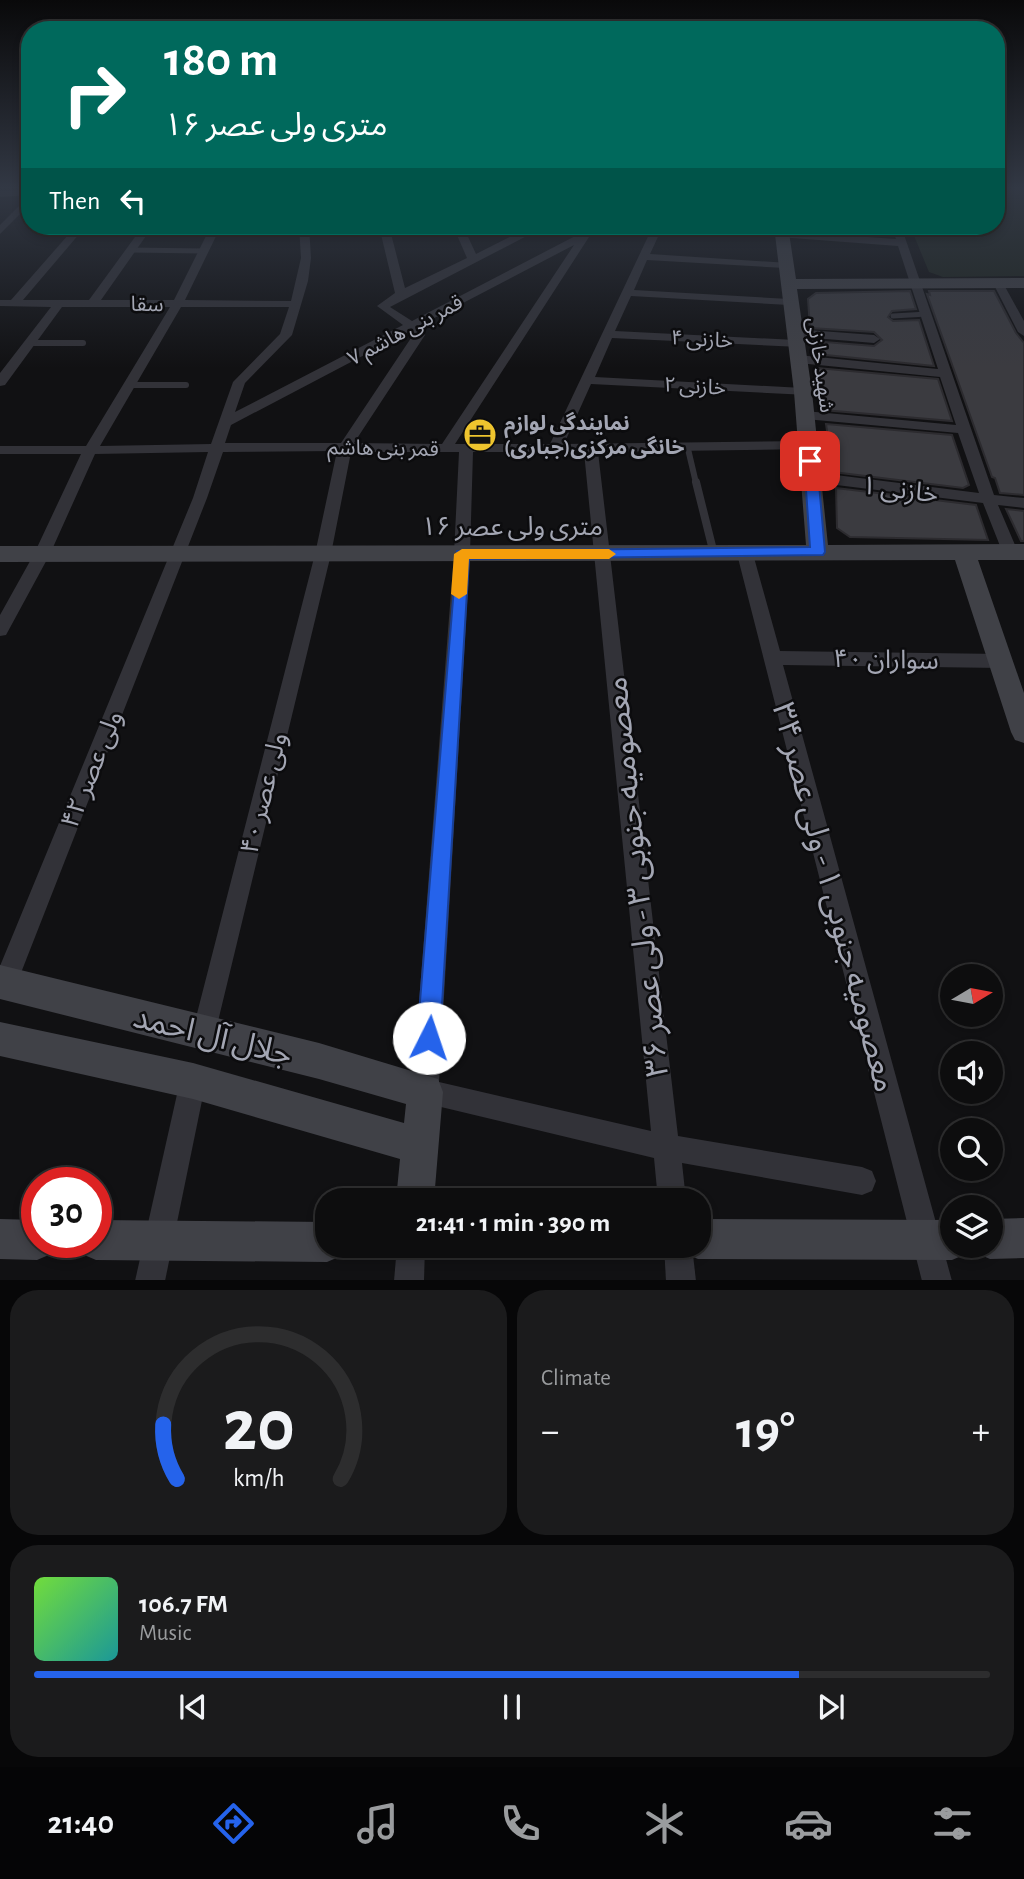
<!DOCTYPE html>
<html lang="en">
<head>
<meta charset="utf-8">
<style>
  :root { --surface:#0d0d0e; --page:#1b1b1c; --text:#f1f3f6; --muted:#9a9c9e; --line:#2d2d2e; --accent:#2563eb }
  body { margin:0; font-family:"Alegreya Sans","Noto Sans Arabic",sans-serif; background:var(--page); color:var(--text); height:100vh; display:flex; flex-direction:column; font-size:26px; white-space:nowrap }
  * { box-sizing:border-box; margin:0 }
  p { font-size:23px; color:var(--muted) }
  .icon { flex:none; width:38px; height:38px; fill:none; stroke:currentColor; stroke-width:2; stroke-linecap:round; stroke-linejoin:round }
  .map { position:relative; height:1280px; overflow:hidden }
  .side { display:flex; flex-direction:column; gap:10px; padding:10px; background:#070708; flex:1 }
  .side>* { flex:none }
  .banner { position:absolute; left:21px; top:21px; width:984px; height:214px; border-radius:28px; box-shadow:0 4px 10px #0003,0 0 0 2px var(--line); background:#00695c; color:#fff; overflow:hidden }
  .needle { width:46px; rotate:80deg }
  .buttons { position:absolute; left:940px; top:964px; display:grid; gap:14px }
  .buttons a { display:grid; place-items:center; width:63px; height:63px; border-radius:50%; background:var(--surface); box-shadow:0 4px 10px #0003,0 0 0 2px var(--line); font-size:35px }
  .speed { position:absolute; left:21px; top:1167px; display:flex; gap:14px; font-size:35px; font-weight:700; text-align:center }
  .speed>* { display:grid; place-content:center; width:91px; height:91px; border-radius:50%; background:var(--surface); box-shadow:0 4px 10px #0003,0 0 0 2px var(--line); line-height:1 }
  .speed .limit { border:10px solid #d22; background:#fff; color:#111 }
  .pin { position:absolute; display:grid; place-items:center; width:60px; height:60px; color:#fff; margin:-30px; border-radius:14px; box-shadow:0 4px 10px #0006 }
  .me { position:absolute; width:77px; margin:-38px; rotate:4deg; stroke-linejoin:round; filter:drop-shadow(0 0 5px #0008) }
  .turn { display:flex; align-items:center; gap:24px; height:147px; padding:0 28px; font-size:32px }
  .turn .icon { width:91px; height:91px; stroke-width:2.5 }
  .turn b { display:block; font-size:49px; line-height:60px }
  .then { display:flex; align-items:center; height:66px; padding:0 28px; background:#0003; gap:14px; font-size:26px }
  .big { font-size:52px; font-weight:600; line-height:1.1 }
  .side .card { flex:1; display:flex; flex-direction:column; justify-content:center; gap:10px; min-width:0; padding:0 24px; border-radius:28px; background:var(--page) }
  .side .dial { align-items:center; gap:0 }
  .dial svg { height:182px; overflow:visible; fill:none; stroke:var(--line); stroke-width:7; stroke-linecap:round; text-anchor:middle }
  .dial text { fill:var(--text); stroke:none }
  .song { display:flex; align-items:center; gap:21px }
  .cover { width:84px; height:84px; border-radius:10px; background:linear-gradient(135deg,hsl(100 70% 55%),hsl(180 70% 35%)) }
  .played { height:7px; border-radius:4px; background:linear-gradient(90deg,var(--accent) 80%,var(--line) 80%) }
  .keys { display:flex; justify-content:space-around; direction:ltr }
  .heat { display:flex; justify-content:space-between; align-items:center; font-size:38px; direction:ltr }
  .side .tiles { flex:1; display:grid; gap:10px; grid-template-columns:1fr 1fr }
  .card:last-child { grid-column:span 2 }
  .trip { position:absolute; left:315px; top:1188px; width:396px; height:70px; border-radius:28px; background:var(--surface); box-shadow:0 4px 10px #0003,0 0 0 2px var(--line); font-weight:600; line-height:70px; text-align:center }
  .tab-bar { display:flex; height:112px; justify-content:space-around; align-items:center; background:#050506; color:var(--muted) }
  .tab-bar .icon { width:49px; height:49px }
  .tab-bar .current { color:var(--accent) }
  .tab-bar b { font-size:32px; color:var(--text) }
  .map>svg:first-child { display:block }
  .green { fill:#1e251f }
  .building { fill:#3b3b40; stroke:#2c2b2f; stroke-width:2 }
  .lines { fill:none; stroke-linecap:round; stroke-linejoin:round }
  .lane-far2 { stroke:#323238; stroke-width:5 }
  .lane-far1 { stroke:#323238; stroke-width:6 }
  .lane { stroke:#323238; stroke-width:8 }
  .street { fill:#323238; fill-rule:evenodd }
  .secondary { fill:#404147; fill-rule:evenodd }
  .route { fill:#2563eb; stroke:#184099; stroke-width:2 }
  .slow { fill:#f59e0b }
  .labels { text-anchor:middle; stroke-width:5; stroke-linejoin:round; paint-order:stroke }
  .far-street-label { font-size:21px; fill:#a3a6b3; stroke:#0c0c0e }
  .far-poi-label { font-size:21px; font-weight:bold; fill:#a3a6b3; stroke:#0c0c0e; text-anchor:start }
  .street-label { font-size:26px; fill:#a3a6b3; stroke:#0c0c0e }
  .near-street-label { font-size:32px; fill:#a3a6b3; stroke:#0c0c0e }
</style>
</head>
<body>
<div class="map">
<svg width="1024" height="1281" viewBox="0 0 1024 1281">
  <rect width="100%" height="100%" fill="#111113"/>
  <path class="green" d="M996,188H1024V276L943,277L929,272L910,226H996Z"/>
  <g class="building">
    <path d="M910,291L916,309L892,311L888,317L893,321L919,320L934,366L816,354L813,341L874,346L882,340L874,332L810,328L808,299L816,293Z"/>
    <path d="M929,291H994L1016,333L1024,343V495L1000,493L995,478L992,477L927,294L930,295Z"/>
    <path d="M817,368L938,379L952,421L823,410Z"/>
    <path d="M826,424L952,435L969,485L963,488L833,472Z"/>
    <path d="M836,488L976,505L988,540L850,537L837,528Z"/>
    <path d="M1006,509L1024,511V541H1021Z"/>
  </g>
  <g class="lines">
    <g class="lane-far2">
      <path d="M131,250L203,251"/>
      <path d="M893,316L927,314"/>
    </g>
    <g class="lane-far1">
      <path d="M29,343H83"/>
      <path d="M129,385H186"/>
      <path d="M688,449L696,483"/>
    </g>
    <path class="lane" d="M696,482L714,554"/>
    <g class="street">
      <path d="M30,189V195L0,197V191Z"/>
      <path d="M30,195V204L0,234V225Z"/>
      <path d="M76,226H86L23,300H89L143,226H153L101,300H174L211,226H221L185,300L291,301L301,258L299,226H309L311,258L308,281L292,335L245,383L235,412L403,325L377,306L395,293L379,226H389L405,288L467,258L453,226H463L476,254L531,226L542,228L390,307L412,321L581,233H589V237L455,444H550L653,226H663L650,254L789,263L790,265L785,268L647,260L634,290L789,299L795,302L789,305L631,296L615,331L796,340L802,344L800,347L612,338L595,377L803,388L808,389V395L591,384L564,444L809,441L816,445L809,449L598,452L678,1136L862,1167L872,1171L876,1181L872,1191L862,1195L682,1163L686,1200H658L654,1158L416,1101L412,1092L454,554L459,452H351L331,554L213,1042L204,1045L195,1042L192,1033L315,554L337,451L223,452L207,498L17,983L13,991L5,995L0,993V966L193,498L208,452L95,454L50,554L6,635L0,636V615L34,554L81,454H0V446H86L170,307H62L5,385L0,386V373L51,307L0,306V300H11ZM574,245L442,444L354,443L425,335L419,326ZM181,307H289L280,334L233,382L211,444L100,446ZM410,331L413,335L341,443H225L231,425ZM473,452H584L651,1131L439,1082L470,554Z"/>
      <path d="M666,226H708L896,239L891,226H901L994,495L1024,498V508L998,505L1018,552L1016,556H1004L983,503L812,482L805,477L812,472L979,493L958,433L805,419L798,415L805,411L956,425L940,377L798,363L792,359L798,355L938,369L898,246L671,229Z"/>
      <path d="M998,280L1003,283L1024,321V336L1018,332L993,283Z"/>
      <path d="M794,329L874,335L880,339L874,343L790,336V330Z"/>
      <path d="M745,549L753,554L780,651L1001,654L1007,656L1010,661L1007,666L1001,668L783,665L952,1281H922L737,554Z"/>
      <path d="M193,1068L202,1072L206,1081L165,1281H135L180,1081L184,1072Z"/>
      <path d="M397,1246H425L424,1281H394Z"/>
      <path d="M664,1246H692L696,1281H666Z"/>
    </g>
    <g class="secondary">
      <path d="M774,226H788L796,279L1024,278V288L797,289L812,392L828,545L1024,544V560H978L1024,693V743L1015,740L1011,732L955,560L0,562V546L806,545L794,392Z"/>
      <path d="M0,965L319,1043L438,1079L443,1092L434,1200H396L400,1159L193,1099L0,1056V1022L193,1063L404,1123L406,1104L319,1079L0,999Z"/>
      <path d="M1024,1218V1258L990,1259L976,1253L973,1246H990V1219Z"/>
      <path d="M0,1219L37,1220V1242H56L51,1254L37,1260L0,1259Z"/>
      <path d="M698,1219L952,1220V1246H970L966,1254L952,1260L698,1259L684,1253L681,1246H698Z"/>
      <path d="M96,1220L327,1222V1246H345L341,1256L327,1262L96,1260L82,1254L77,1242H96Z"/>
    </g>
  </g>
  <linearGradient id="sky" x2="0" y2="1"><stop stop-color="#09090a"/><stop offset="0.51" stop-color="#323844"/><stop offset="1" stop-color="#323844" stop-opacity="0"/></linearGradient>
  <rect width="1024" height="368" fill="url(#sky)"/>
  <path class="route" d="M810,457L817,461L825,552L823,555L469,559L440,1038L437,1046L429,1050L421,1046L417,1038L457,551L810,547L804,461Z"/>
  <path class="slow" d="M462,549H609L616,554L609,559H469L467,594L459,599L451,594L454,554Z"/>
  <defs>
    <symbol id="office-disc" viewBox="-11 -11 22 22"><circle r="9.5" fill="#eec42e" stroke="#0c0c0e"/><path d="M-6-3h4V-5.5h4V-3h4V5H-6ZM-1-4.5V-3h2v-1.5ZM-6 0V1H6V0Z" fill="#111"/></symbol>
  </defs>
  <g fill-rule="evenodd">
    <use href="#office-disc" x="461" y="416" width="38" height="38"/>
  </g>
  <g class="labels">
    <g class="far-street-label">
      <text transform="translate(147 304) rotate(1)" y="7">سقا</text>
      <text transform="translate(405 330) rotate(-28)" y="7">قمر بنی هاشم ۷</text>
      <text transform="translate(702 339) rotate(3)" y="7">خازنی ۴</text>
      <text transform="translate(821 365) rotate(82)" y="7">شهید خازنی</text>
      <text transform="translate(695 386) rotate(3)" y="7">خازنی ۲</text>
      <text transform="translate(383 448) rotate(1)" y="7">قمر بنی هاشم</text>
    </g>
    <g class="far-poi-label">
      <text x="504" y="430">نمایندگی لوازم<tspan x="504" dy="24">خانگی مرکزی(جباری)</tspan></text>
    </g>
    <g class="street-label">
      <text transform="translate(900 489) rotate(7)" y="9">خازنی ۱</text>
      <text x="512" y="535">۱۶ متری ولی عصر</text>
      <text transform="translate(886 659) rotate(1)" y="9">سواران ۴۰</text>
      <text transform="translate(91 769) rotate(-68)" y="9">ولی عصر ۴۲</text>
      <text transform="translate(263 793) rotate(-76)" y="9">ولی عصر ۴۰</text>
    </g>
    <g class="near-street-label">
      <text transform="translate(636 877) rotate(-96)" y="11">معصومیه جنوبی ۳ - ولی عصر ۳۶</text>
      <text transform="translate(835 897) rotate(75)" y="11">معصومیه جنوبی ۱ - ولی عصر ۳۴</text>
      <text transform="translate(213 1035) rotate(14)" y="11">جلال آل احمد</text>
    </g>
  </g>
</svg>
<div class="buttons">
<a><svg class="needle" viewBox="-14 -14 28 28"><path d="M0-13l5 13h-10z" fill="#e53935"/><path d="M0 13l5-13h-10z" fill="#9a9c9e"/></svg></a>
<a><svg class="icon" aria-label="sound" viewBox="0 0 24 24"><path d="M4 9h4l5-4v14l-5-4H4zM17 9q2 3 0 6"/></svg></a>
<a><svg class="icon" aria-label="search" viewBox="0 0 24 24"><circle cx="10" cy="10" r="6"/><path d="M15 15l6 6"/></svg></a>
<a><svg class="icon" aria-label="layers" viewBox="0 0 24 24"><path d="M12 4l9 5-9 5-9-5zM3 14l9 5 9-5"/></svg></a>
</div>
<div class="speed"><div class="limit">30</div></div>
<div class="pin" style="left:810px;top:461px;background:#d93025"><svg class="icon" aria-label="arrive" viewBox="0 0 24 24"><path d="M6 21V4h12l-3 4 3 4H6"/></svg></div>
<svg class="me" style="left:429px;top:1038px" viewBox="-20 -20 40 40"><circle r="19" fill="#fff"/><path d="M0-13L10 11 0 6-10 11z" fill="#2563eb"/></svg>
<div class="trip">21:41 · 1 min · 390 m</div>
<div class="banner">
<div class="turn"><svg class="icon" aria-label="right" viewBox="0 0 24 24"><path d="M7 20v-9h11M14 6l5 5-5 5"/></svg><div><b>180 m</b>۱۶ متری ولی عصر</div></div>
<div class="then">Then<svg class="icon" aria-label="left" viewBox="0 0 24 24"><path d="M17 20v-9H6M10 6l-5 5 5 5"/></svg></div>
</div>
</div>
<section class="side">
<div class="tiles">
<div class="card dial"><svg viewBox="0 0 100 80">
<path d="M14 69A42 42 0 1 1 86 69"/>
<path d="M14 69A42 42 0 0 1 8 45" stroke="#2563eb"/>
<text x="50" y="56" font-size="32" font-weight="700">20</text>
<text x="50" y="72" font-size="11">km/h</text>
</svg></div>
<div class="card"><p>Climate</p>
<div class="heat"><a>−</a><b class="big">19°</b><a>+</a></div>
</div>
<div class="card">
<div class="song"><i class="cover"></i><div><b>106.7 FM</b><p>Music</p></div></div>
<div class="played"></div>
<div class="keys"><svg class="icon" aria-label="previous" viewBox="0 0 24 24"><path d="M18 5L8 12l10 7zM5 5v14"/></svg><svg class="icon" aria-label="pause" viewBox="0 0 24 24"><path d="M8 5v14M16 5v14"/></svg><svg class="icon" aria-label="next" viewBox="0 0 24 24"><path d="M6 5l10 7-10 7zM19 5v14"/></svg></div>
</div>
</div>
</section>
<nav class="tab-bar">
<b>21:40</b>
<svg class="icon current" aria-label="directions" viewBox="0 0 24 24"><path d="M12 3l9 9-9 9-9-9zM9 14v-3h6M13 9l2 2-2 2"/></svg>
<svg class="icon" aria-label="music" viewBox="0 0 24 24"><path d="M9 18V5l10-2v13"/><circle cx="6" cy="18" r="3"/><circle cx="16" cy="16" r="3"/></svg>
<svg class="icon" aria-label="phone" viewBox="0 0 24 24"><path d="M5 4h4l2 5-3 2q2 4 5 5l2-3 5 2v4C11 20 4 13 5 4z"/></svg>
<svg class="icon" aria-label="climate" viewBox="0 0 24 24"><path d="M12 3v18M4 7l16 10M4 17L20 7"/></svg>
<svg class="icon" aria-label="car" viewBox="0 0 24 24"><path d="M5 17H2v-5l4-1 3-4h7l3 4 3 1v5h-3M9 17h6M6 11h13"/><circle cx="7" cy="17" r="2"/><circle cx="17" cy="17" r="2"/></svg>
<svg class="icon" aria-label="filters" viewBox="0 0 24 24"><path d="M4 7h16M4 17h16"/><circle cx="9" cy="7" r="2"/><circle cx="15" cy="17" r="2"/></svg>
</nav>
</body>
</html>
